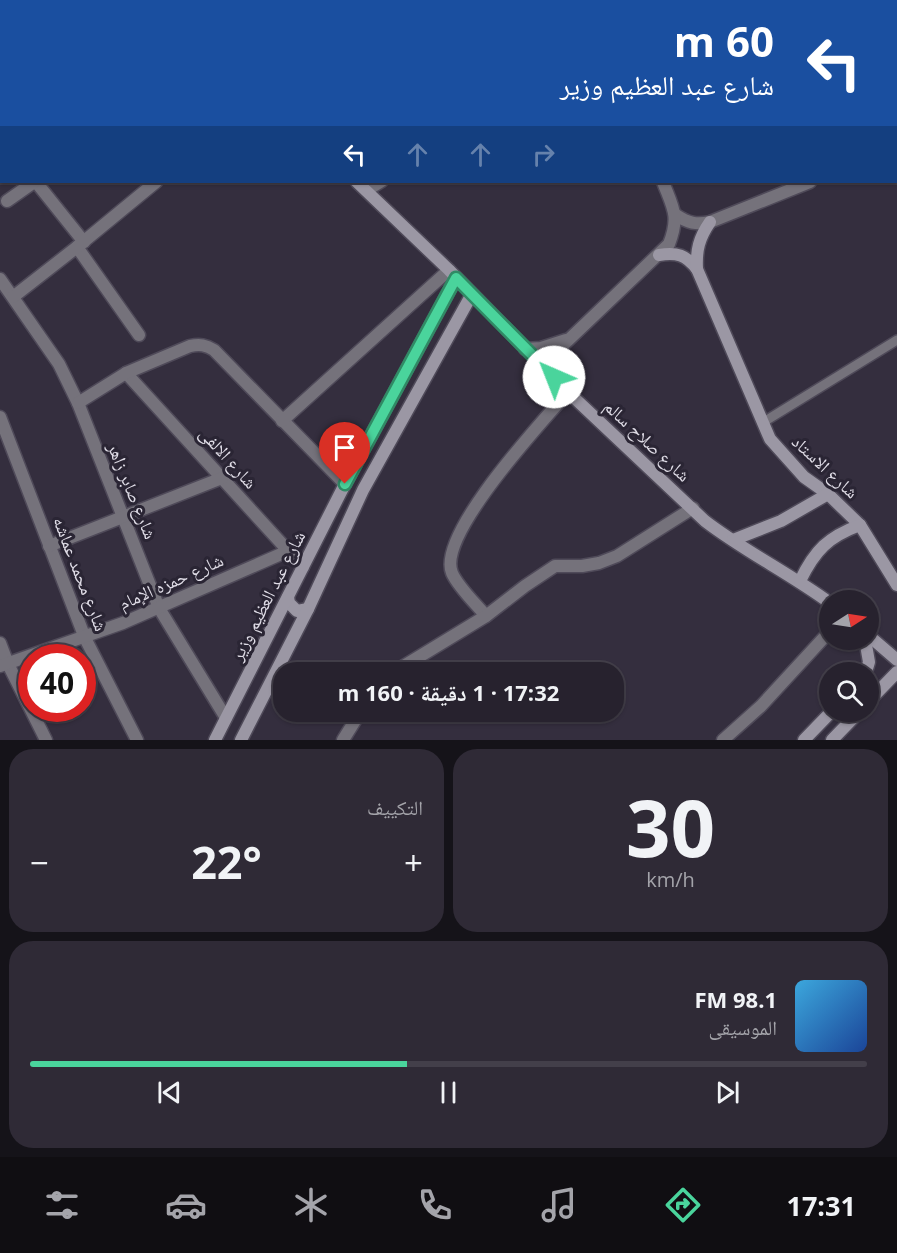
<!DOCTYPE html>
<html lang="ar">
<head>
<meta charset="utf-8">
<style>
  :root { --surface:#27222e; --page:#2f2a36; --text:#f1f3f6; --muted:#a4a4aa; --line:#433f4a; --accent:#4ad49c }
  body { margin:0; font-family:"Open Sans","Noto Naskh Arabic",sans-serif; background:var(--page); color:var(--text); direction:rtl; height:100vh; display:flex; flex-direction:column; font-size:22px; white-space:nowrap }
  * { box-sizing:border-box; margin:0 }
  p { font-size:20px; color:var(--muted) }
  .icon { flex:none; width:33px; height:33px; fill:none; stroke:currentColor; stroke-width:2; stroke-linecap:round; stroke-linejoin:round }
  .map { position:relative; height:740px; overflow:hidden; direction:ltr }
  .sheet { display:flex; flex-direction:column; gap:9px; padding:9px; background:#151319; flex:1 }
  .sheet>* { flex:none }
  .guide { position:absolute; left:0px; top:0px; width:897px; height:183px; box-shadow:0 2px 4px #0004,0 0 0 2px var(--line); direction:rtl; background:#1a4fa0; color:#fff; overflow:hidden }
  .needle { width:39px; rotate:78deg }
  .fabs { position:absolute; left:819px; top:590px; display:grid; gap:12px }
  .fabs a { display:grid; place-items:center; width:60px; height:60px; border-radius:50%; background:var(--surface); box-shadow:0 2px 4px #0004,0 0 0 2px var(--line); font-size:30px }
  .speed { position:absolute; left:18px; top:644px; display:flex; gap:12px; font-size:30px; font-weight:700; text-align:center }
  .speed>* { display:grid; place-content:center; width:78px; height:78px; border-radius:50%; background:var(--surface); box-shadow:0 2px 4px #0004,0 0 0 2px var(--line); line-height:1 }
  .speed .limit { border:9px solid #d22; background:#fff; color:#111 }
  .pin { position:absolute; display:grid; place-items:center; width:51px; height:51px; color:#fff; margin:-62px -26px; border-radius:50% 50% 50% 0; rotate:-45deg; box-shadow:0 0 6px #0007 }
  .pin .icon { rotate:45deg }
  .me { position:absolute; width:66px; margin:-33px; rotate:316deg; stroke-linejoin:round; filter:drop-shadow(0 0 4px #0008) }
  .turn { display:flex; align-items:center; gap:21px; height:126px; padding:0 24px; font-size:27px }
  .turn .icon { width:78px; height:78px; stroke-width:2.5 }
  .turn b { display:block; font-size:42px; line-height:51px }
  .lanes { display:flex; align-items:center; height:57px; padding:0 24px; background:#0003; justify-content:center; gap:30px; direction:ltr }
  .lanes .off { opacity:.35 }
  .big { font-size:45px; font-weight:700; line-height:1.1 }
  .sheet .widget { flex:1; display:flex; flex-direction:column; justify-content:center; gap:9px; min-width:0; padding:0 21px; border-radius:24px; background:var(--page) }
  .sheet .dial { align-items:center; gap:0 }
  .dial b { font-size:78px; line-height:1 }
  .song { display:flex; align-items:center; gap:18px }
  .cover { width:72px; height:72px; border-radius:9px; background:linear-gradient(135deg,hsl(200 70% 55%),hsl(220 70% 35%)) }
  .played { height:6px; border-radius:3px; background:linear-gradient(90deg,var(--accent) 45%,var(--line) 45%) }
  .keys { display:flex; justify-content:space-around; direction:ltr }
  .heat { display:flex; justify-content:space-between; align-items:center; font-size:33px; direction:ltr }
  .sheet .tiles { flex:1; display:grid; gap:9px; grid-template-columns:1fr 1fr }
  .widget:last-child { grid-column:span 2 }
  .trip { position:absolute; left:273px; top:662px; width:351px; height:60px; border-radius:24px; background:var(--surface); box-shadow:0 2px 4px #0004,0 0 0 2px var(--line); font-weight:700; line-height:60px; text-align:center; direction:rtl }
  .menu { display:flex; height:96px; justify-content:space-around; align-items:center; background:#100e12; color:var(--muted) }
  .menu .icon { width:42px; height:42px }
  .menu .on { color:var(--accent) }
  .menu b { font-size:27px; color:var(--text) }
  .map>svg:first-child { display:block }
  .building { fill:#674b92; stroke:#918b9e; stroke-width:1.5 }
  .lines { fill:none; stroke-linecap:round; stroke-linejoin:round }
  .lane-casing { stroke:#4f4a59; stroke-width:12 }
  .street-casing { stroke:#4f4a59; stroke-width:15 }
  .secondary-casing { stroke:#4f4a59; stroke-width:15 }
  .lane { stroke:#75727b; stroke-width:9 }
  .street { stroke:#75727b; stroke-width:12 }
  .secondary { stroke:#9b97a4; stroke-width:12 }
  .route-casing { stroke:#308a65; stroke-width:15 }
  .route { stroke:#4ad49c; stroke-width:10 }
  .labels { text-anchor:middle; stroke-width:6; stroke-linejoin:round; paint-order:stroke }
  .street-label { font-size:18px; fill:#dfdce6; stroke:#2a2534 }
</style>
</head>
<body>
<div class="map">
<svg width="897" height="740" viewBox="0 0 897 740">
  <rect width="100%" height="100%" fill="#342e3e"/>
  <path class="building" d="M368,0H753L749,2Z"/>
  <g class="lines">
    <defs>
      <g id="lane">
        <path d="M367,192L383,182"/>
        <path d="M762,423L897,340"/>
      </g>
      <g id="street">
        <path d="M38,0L39,2"/>
        <path d="M137,2L140,0"/>
        <path d="M801,2L805,0"/>
        <path d="M0,66L2,65"/>
        <path d="M0,99L2,101"/>
        <path d="M896,146H897"/>
        <path d="M36,182L84,242"/>
        <path d="M7,201L34,182"/>
        <path d="M676,215C688,223 696,225 710,222L810,182"/>
        <path d="M77,247L139,335"/>
        <path d="M0,279L59,364L78,403L159,608L226,718"/>
        <path d="M13,297L77,247L156,182"/>
        <path d="M525,349L541,348L566,340"/>
        <path d="M126,373L303,567"/>
        <path d="M553,377L554,362L559,349L669,244C680,216 673,208 663,182"/>
        <path d="M78,403L126,373L190,346C200,344 206,345 214,350L345,484"/>
        <path d="M0,417L85,638L137,740"/>
        <path d="M282,421L449,270"/>
        <path d="M49,546L222,478"/>
        <path d="M486,616C476,604 458,587 452,573C436,535 543,421 568,392"/>
        <path d="M0,643L8,664L46,740"/>
        <path d="M0,666L123,623L288,551"/>
        <path d="M394,672L486,616L525,586L555,566H582L599,563L617,556L693,508"/>
        <path d="M343,740L361,711"/>
        <path d="M723,740L761,706L830,631"/>
      </g>
      <g id="secondary">
        <path d="M168,0L169,2"/>
        <path d="M357,182L449,270L568,392L705,521C744,551 789,573 830,603"/>
        <path d="M659,255C677,252 686,255 697,269L770,439L804,477L828,494L860,525L897,585"/>
        <path d="M697,269C696,250 699,238 710,222"/>
        <path d="M733,540L781,521L828,494"/>
        <path d="M800,581C815,550 828,537 860,525"/>
        <path d="M288,597L289,603L297,611L308,609"/>
        <path d="M868,635L897,660"/>
        <path d="M865,639L869,662L866,672"/>
        <path d="M868,702L897,672"/>
        <path d="M215,740L345,484L456,278"/>
        <path d="M241,740L308,609L363,490L472,294"/>
        <path d="M804,740L832,711"/>
        <path d="M832,740L860,711"/>
      </g>
    </defs>
    <use href="#lane" class="lane-casing"/>
    <use href="#street" class="street-casing"/>
    <use href="#secondary" class="secondary-casing"/>
    <use href="#lane" class="lane"/>
    <use href="#street" class="street"/>
    <use href="#secondary" class="secondary"/>
  </g>
  <g class="lines">
    <defs>
      <path id="route" d="M345,484L456,278L554,377"/>
    </defs>
    <use href="#route" class="route-casing"/>
    <use href="#route" class="route"/>
  </g>
  <g class="labels">
    <g class="street-label">
      <text transform="translate(647 441) rotate(43)" y="6">شارع صلاح سالم</text>
      <text transform="translate(228 458) rotate(48)" y="6">شارع الالفى</text>
      <text transform="translate(825 467) rotate(43)" y="6">شارع الاستاد</text>
      <text transform="translate(132 491) rotate(68)" y="6">شارع صابر زاهر</text>
      <text transform="translate(80 574) rotate(69)" y="6">شارع محمد عماشه</text>
      <text transform="translate(171 582) rotate(-24)" y="6">شارع حمزه الإمام</text>
      <text transform="translate(268 596) rotate(-63)" y="6">شارع عبد العظيم وزير</text>
    </g>
  </g>
</svg>
<div class="fabs">
<a><svg class="needle" viewBox="-14 -14 28 28"><path d="M0-13l5 13h-10z" fill="#e53935"/><path d="M0 13l5-13h-10z" fill="#a4a4aa"/></svg></a>
<a><svg class="icon" aria-label="search" viewBox="0 0 24 24"><circle cx="10" cy="10" r="6"/><path d="M15 15l6 6"/></svg></a>
</div>
<div class="speed"><div class="limit">40</div></div>
<div class="pin" style="left:345px;top:484px;background:#d93025"><svg class="icon" aria-label="arrive" viewBox="0 0 24 24"><path d="M6 21V4h12l-3 4 3 4H6"/></svg></div>
<svg class="me" style="left:554px;top:377px" viewBox="-20 -20 40 40"><circle r="19" fill="#fff"/><path d="M0-13L10 11 0 6-10 11z" fill="#4ad49c"/></svg>
<div class="trip">17:32 · 1 دقيقة · 160 m</div>
<div class="guide">
<div class="turn"><svg class="icon" aria-label="left" viewBox="0 0 24 24"><path d="M17 20v-9H6M10 6l-5 5 5 5"/></svg><div><b>60 m</b>شارع عبد العظيم وزير</div></div>
<div class="lanes"><svg class="icon" aria-label="left" viewBox="0 0 24 24"><path d="M17 20v-9H6M10 6l-5 5 5 5"/></svg><svg class="icon off" aria-label="ahead" viewBox="0 0 24 24"><path d="M12 20V5M6 11l6-6 6 6"/></svg><svg class="icon off" aria-label="ahead" viewBox="0 0 24 24"><path d="M12 20V5M6 11l6-6 6 6"/></svg><svg class="icon off" aria-label="right" viewBox="0 0 24 24"><path d="M7 20v-9h11M14 6l5 5-5 5"/></svg></div>
</div>
</div>
<section class="sheet">
<div class="tiles">
<div class="widget dial"><b>30</b><p>km/h</p></div>
<div class="widget"><p>التكييف</p>
<div class="heat"><a>−</a><b class="big">22°</b><a>+</a></div>
</div>
<div class="widget">
<div class="song"><i class="cover"></i><div><b>98.1 FM</b><p>الموسيقى</p></div></div>
<div class="played"></div>
<div class="keys"><svg class="icon" aria-label="previous" viewBox="0 0 24 24"><path d="M18 5L8 12l10 7zM5 5v14"/></svg><svg class="icon" aria-label="pause" viewBox="0 0 24 24"><path d="M8 5v14M16 5v14"/></svg><svg class="icon" aria-label="next" viewBox="0 0 24 24"><path d="M6 5l10 7-10 7zM19 5v14"/></svg></div>
</div>
</div>
</section>
<nav class="menu">
<b>17:31</b>
<svg class="icon on" aria-label="directions" viewBox="0 0 24 24"><path d="M12 3l9 9-9 9-9-9zM9 14v-3h6M13 9l2 2-2 2"/></svg>
<svg class="icon" aria-label="music" viewBox="0 0 24 24"><path d="M9 18V5l10-2v13"/><circle cx="6" cy="18" r="3"/><circle cx="16" cy="16" r="3"/></svg>
<svg class="icon" aria-label="phone" viewBox="0 0 24 24"><path d="M5 4h4l2 5-3 2q2 4 5 5l2-3 5 2v4C11 20 4 13 5 4z"/></svg>
<svg class="icon" aria-label="climate" viewBox="0 0 24 24"><path d="M12 3v18M4 7l16 10M4 17L20 7"/></svg>
<svg class="icon" aria-label="car" viewBox="0 0 24 24"><path d="M5 17H2v-5l4-1 3-4h7l3 4 3 1v5h-3M9 17h6M6 11h13"/><circle cx="7" cy="17" r="2"/><circle cx="17" cy="17" r="2"/></svg>
<svg class="icon" aria-label="filters" viewBox="0 0 24 24"><path d="M4 7h16M4 17h16"/><circle cx="9" cy="7" r="2"/><circle cx="15" cy="17" r="2"/></svg>
</nav>
</body>
</html>
